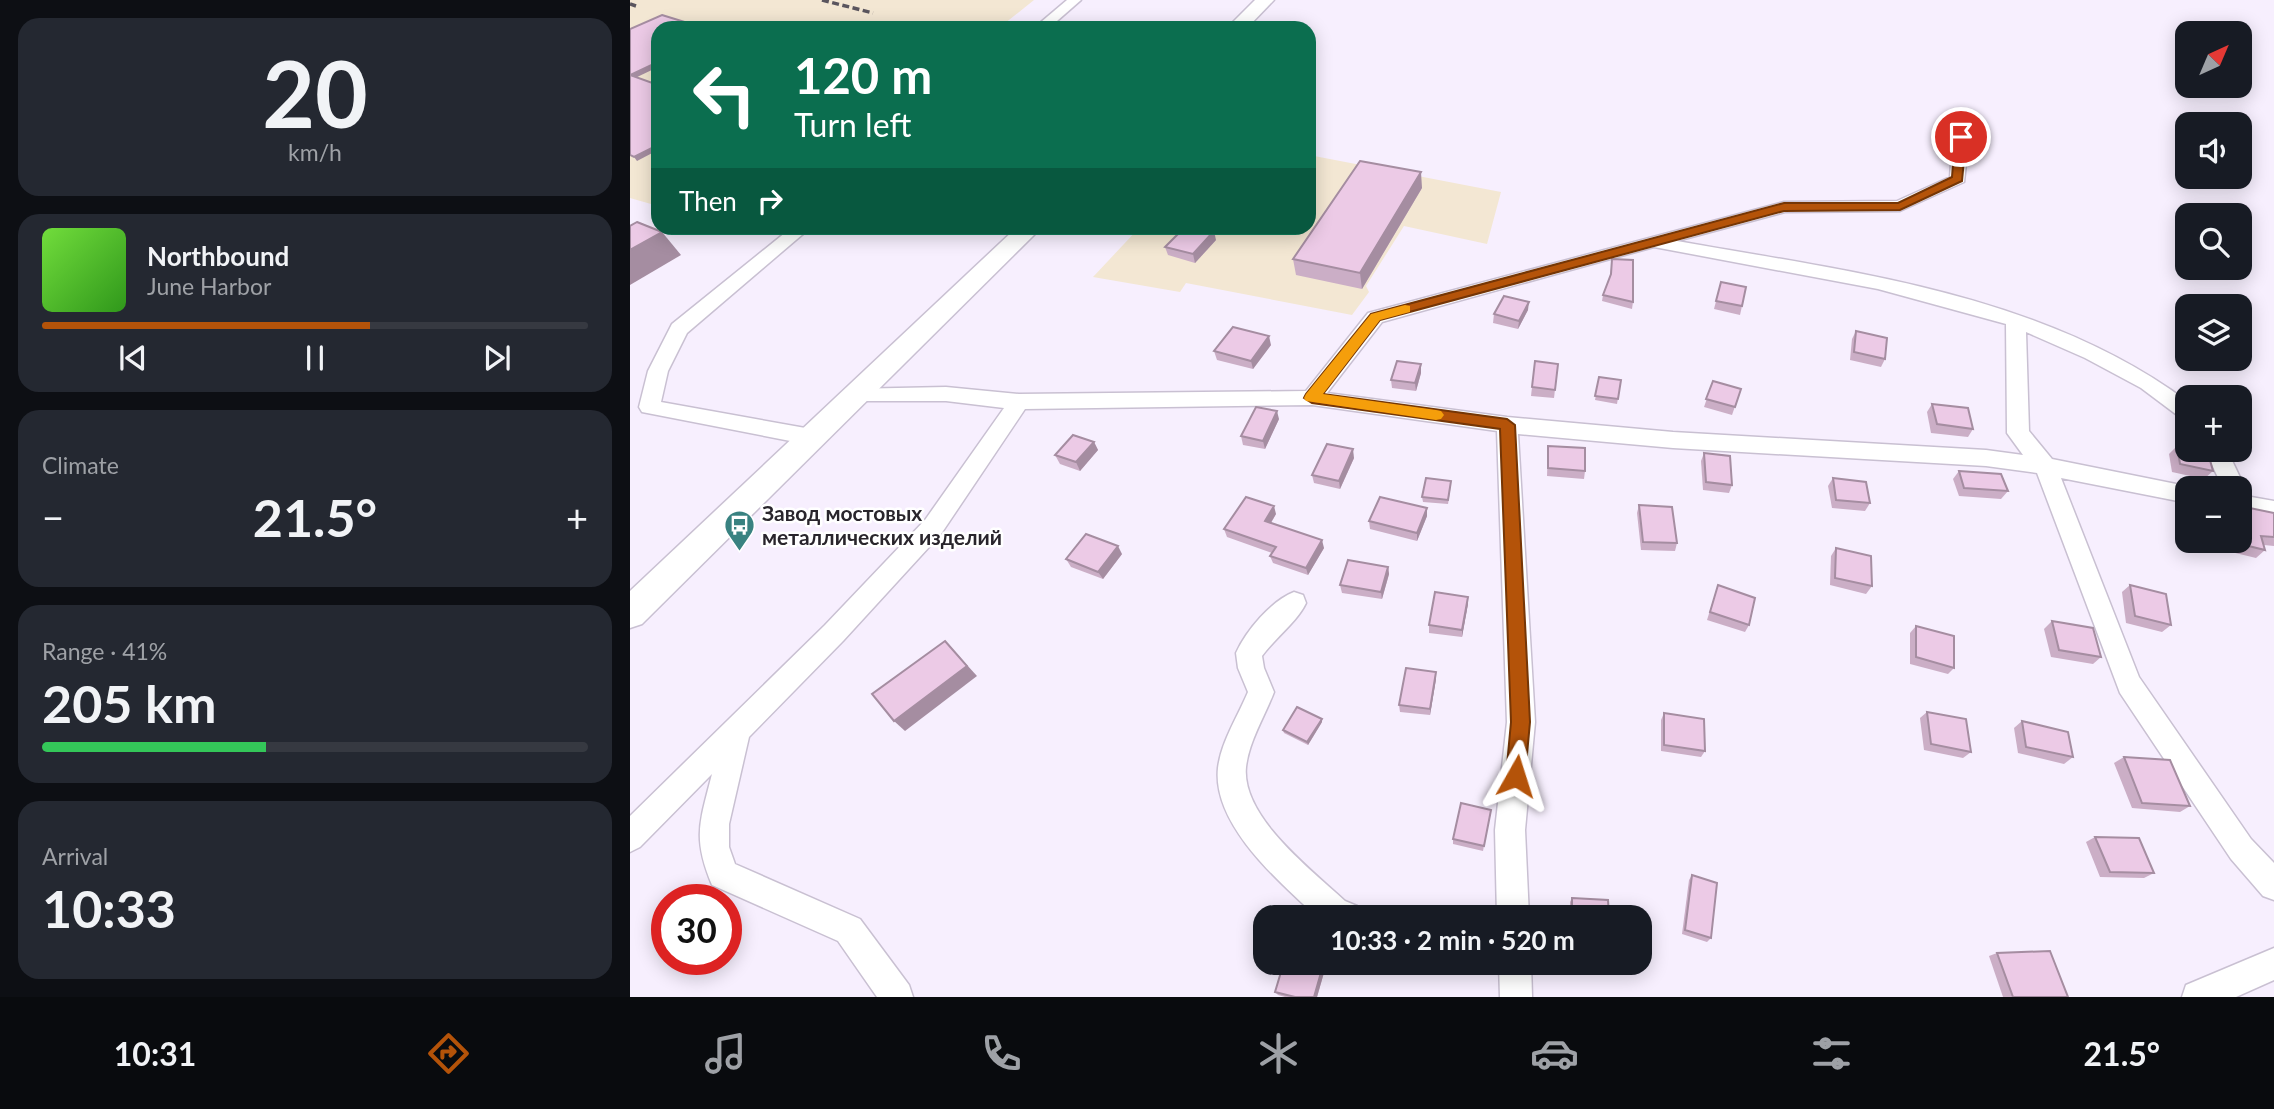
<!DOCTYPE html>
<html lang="en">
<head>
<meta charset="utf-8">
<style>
  :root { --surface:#171b24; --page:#242831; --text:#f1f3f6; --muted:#9ea1a6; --line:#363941; --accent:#b45309 }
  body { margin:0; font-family:Lato,sans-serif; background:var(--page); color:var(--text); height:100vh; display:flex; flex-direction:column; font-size:26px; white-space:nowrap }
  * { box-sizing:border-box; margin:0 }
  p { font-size:23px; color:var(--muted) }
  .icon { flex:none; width:38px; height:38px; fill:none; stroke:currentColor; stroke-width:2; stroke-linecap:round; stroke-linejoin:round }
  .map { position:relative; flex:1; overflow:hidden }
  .side { display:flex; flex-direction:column; gap:18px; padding:18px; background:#0d0f14; width:630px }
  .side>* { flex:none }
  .hud { position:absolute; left:21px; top:21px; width:665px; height:214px; border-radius:21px; box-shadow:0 4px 18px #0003; background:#0b6e4f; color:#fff; overflow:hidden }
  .needle { width:46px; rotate:44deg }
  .fabs { position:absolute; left:1545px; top:21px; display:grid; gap:14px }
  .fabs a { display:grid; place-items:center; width:77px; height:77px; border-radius:14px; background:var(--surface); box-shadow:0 4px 18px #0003; font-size:35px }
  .speed { position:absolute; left:21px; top:884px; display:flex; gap:14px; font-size:35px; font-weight:700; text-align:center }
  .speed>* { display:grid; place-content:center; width:91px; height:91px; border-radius:50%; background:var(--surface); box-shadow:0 4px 18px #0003; line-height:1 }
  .speed .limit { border:10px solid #d22; background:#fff; color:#111 }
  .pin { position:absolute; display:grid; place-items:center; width:60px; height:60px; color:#fff; margin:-30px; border:4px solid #fff; border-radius:50%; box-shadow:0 2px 7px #0007 }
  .me { position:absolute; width:77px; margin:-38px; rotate:6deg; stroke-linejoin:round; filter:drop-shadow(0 0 5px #0008) }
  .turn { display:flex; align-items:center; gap:24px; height:147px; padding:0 28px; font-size:32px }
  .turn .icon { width:91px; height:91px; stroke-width:2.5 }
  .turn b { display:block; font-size:49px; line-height:60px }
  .then { display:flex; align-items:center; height:66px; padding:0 28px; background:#0003; gap:14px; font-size:26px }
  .big { font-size:52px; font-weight:700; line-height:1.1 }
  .side .card { flex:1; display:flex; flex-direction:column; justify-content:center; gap:10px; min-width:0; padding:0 24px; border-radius:21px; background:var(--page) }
  .side .dial { align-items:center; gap:0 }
  .dial b { font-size:91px; line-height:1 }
  .song { display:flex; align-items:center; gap:21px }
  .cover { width:84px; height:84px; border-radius:10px; background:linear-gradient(135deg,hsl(100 70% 55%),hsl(110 70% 35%)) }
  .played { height:7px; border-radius:4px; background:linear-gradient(90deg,var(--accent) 60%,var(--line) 60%) }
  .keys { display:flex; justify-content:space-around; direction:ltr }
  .heat { display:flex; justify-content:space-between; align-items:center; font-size:38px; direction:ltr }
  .charge { height:10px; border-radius:5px; background:linear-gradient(90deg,#34c759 41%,var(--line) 0) }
  .trip { position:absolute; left:623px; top:905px; width:399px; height:70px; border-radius:21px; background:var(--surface); box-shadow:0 4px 18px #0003; font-weight:700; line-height:70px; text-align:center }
  .tab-bar { display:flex; height:112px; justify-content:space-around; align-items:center; background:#090b0e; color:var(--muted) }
  .tab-bar .icon { width:49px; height:49px }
  .tab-bar .current { color:var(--accent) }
  .tab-bar b { font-size:32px; color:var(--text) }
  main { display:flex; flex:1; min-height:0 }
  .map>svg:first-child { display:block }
  .industrial { fill:#f3e7d3 }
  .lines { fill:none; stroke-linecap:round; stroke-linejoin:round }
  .street-casing { stroke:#c9c0d2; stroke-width:3 }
  .secondary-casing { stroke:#c9c0d2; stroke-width:3 }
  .street { fill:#fff; fill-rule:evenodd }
  .secondary { fill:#fff; fill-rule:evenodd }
  .rail { stroke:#5a555e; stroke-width:3.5; stroke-dasharray:7 3.5; stroke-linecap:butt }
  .wall { fill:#cbaec6 }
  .shaded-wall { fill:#a58da1 }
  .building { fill:#eccae6; stroke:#a58da1; stroke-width:2 }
  .route { fill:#b45309; stroke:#753606; stroke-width:2 }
  .slow { fill:#f59e0b }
  .labels { text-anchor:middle; stroke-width:5; stroke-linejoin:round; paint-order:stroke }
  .poi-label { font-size:21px; font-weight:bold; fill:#29252c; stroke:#fff; text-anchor:start }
</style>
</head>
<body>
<main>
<section class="side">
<div class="card dial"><b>20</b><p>km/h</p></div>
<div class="card">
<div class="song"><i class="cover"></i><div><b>Northbound</b><p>June Harbor</p></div></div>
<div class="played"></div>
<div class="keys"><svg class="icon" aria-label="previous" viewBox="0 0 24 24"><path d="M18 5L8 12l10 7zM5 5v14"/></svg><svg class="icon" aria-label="pause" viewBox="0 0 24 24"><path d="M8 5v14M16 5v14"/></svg><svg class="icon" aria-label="next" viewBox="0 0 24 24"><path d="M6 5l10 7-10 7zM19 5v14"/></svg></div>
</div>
<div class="card"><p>Climate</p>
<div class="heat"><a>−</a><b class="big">21.5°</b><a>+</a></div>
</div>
<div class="card"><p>Range · 41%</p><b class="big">205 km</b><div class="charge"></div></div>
<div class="card"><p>Arrival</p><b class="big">10:33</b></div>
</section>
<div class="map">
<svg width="1644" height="997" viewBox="0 0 1644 997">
  <rect width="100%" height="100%" fill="#f7effe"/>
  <g class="industrial">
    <path d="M0,0H404L369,28H28V206L0,198Z"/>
    <path d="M679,155L871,192L857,244L774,226L736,286L739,292L722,315L556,283L550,292L463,277L509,228H679Z"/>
  </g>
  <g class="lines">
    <defs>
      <g id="street">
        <path d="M437,0H451L419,28H404Z"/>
        <path d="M1331,132L1339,137L1334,182L1270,211L1155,212L1047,241C1221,272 1411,293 1558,402V421L1551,418L1511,388L1455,358L1396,332L1399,431L1422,459L1566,488H1558V503L1431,478L1509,677L1621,839L1644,863V900L1633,896L1601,859L1490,693L1407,473L1356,466L1043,448L888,434L905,722L895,830L899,917H867L865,830L877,722L867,431L682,405L395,409L311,534L213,641L119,737L99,824V847L105,864L230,919L279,985L283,997H247L208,941L82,885C62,837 70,822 82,774L10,847L0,852V816L195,625L295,520L374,408L316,401H226L219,399L216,394L219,389L316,387L389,394L676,391L738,313L1154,202L1267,201L1320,177L1323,137ZM1024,247L1248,289L1376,324L1377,433L1393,455L1356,450L1043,432L877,417L697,393L752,322Z"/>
        <path d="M161,228H180L57,333L38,371L31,402L181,429L189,431L192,437L189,443L181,445L12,412L9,407L18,371L42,324Z"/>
        <path d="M1575,450H1597L1615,488L1612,494L1610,488H1593Z"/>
        <path d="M1610,495L1644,501V519L1610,513Z"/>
        <path d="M664,592L673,595L676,603C667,622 645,638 632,656L634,668L644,692C635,716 619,741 616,767C611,817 682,870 715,901L727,906L732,917H687C650,882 582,825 588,768C591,742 608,716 618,692L608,668L606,653C616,631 641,601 664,592Z"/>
        <path d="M1644,948V980L1606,997H1552L1556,985Z"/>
        <path d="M869,962H901L902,997H870Z"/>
      </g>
      <g id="secondary">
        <path d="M625,0H644L617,28H597Z"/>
        <path d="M386,228H411L12,624L0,628V591Z"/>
      </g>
    </defs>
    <use href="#street" class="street-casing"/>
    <use href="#secondary" class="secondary-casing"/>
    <use href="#street" class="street"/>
    <use href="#secondary" class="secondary"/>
    <g class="rail">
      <path d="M192,0L243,13"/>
      <path d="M0,4L6,6"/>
    </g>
  </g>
  <g class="wall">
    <path d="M792,188L732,289L666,275L663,259Z"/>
    <path d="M586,240L565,263L538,255L535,247Z"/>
    <path d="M982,259L1003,302L1002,309L972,301L973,295L980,277Z"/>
    <path d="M1091,282L1112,306L1110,315L1084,309Z"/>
    <path d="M898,310L888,329L863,323L864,314Z"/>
    <path d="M1226,331L1255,359L1251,367L1220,360L1222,339Z"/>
    <path d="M641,345L623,369L587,360L584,351Z"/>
    <path d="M905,361L928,364L924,398L901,396Z"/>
    <path d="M791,373L786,391L762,388L761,380Z"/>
    <path d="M969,377L991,380L987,404L965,400Z"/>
    <path d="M1083,381L1111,389L1102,415L1074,407Z"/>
    <path d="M1302,404L1343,429L1338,437L1301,433L1297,412Z"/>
    <path d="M649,419L635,449L613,445L611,436Z"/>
    <path d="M464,442L468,450L450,471L430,464L425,455Z"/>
    <path d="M918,446L955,471L954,479L917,476Z"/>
    <path d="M1547,446L1583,471L1574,479L1542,472L1539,454Z"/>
    <path d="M1074,453L1102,485L1099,493L1073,490L1071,461Z"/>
    <path d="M724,458L710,489L684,483L682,475Z"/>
    <path d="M1329,471L1378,491L1371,499L1329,496L1323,479Z"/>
    <path d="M1203,478L1240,503L1235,511L1202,508L1198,486Z"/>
    <path d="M821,485L818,504L793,502L792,497Z"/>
    <path d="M1009,505L1047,543L1045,551L1011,550L1007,513Z"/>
    <path d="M797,508V516L787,541L740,529L739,521Z"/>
    <path d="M1644,513V546L1634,545L1635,550L1626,558L1593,550L1591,541H1610Z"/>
    <path d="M646,514L641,523L694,548L678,575L643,563L640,556L642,553L597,537L594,529Z"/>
    <path d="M1206,548L1242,586L1236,594L1200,585L1201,556Z"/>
    <path d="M492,554L473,579L441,567L436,559Z"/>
    <path d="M758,567L759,574L752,599L712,593L710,585Z"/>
    <path d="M1088,585L1119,625L1115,632L1077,620Z"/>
    <path d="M1500,585L1541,625L1532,632L1496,623L1492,592Z"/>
    <path d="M838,604L832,637L799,633V625Z"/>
    <path d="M1422,621L1471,657L1463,664L1421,657L1414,629Z"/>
    <path d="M1286,626L1324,668L1318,674L1280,664V633Z"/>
    <path d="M806,672V679L800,715L770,712L769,705Z"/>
    <path d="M1297,712L1341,752L1333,758L1294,750L1290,718Z"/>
    <path d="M1034,713L1075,751L1071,757L1031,751V720Z"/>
    <path d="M1392,721L1443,757L1434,764L1388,753L1384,728Z"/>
    <path d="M692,722L678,745L654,733L653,730Z"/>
    <path d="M1494,757L1560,806L1550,812L1502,808L1484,763Z"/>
    <path d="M861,810L853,851L823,844V839Z"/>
    <path d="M1465,837L1524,873L1514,878L1470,877L1456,842Z"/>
    <path d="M1062,875L1081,938L1077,942L1052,934L1059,880Z"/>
    <path d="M942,898L979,917H940V902Z"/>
    <path d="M1367,953L1438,997H1373L1359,956Z"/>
    <path d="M654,962H697L687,997H655L648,995L645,992Z"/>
  </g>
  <g class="shaded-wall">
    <path d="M28,62V67L3,79L0,75Z"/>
    <path d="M28,145V150L7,161L4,157Z"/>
    <path d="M791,172L792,188L732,289L730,273Z"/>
    <path d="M584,231L586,240L565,263L563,254Z"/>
    <path d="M32,232L51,255L0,285V250Z"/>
    <path d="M899,302L898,310L888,329L889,321Z"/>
    <path d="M639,336L641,345L623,369L621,361Z"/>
    <path d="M791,364V373L786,391L785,383Z"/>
    <path d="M647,411L649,419L635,449L633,441Z"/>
    <path d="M464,442L468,450L450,471L446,462Z"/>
    <path d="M723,449L724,458L710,489L709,481Z"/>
    <path d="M644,506L646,514L637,529L635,521Z"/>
    <path d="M797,508V516L787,541V533Z"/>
    <path d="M692,540L694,548L678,575L676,568Z"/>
    <path d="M488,546L492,554L473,579L468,572Z"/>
    <path d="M758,567L759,574L752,599L751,592Z"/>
    <path d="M838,597V604L832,637V630Z"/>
    <path d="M315,641L347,676L275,731L264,721Z"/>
    <path d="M806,672V679L800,715V709Z"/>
    <path d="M692,719V722L678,745L677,742Z"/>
    <path d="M694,962H697L687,997H684Z"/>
  </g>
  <g class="building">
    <path d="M32,15L74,28H28V62L0,75V29Z"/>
    <path d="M0,75L28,85V145L4,157L0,155Z"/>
    <path d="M730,161L791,172L730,273L663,259Z"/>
    <path d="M7,222L32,232L0,250V226Z"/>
    <path d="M554,228H569L584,231L563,254L535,247Z"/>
    <path d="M982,259L1003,260V302L973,295L981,274Z"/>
    <path d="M1091,282L1116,287L1112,306L1086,301Z"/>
    <path d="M874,296L899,302L889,321L864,314Z"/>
    <path d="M603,327L639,336L621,361L584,351Z"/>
    <path d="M1226,331L1257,338L1255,359L1224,352Z"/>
    <path d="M767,361L791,364L785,383L761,380Z"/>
    <path d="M905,361L928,364L925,390L902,387Z"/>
    <path d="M969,377L991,380L988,399L965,396Z"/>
    <path d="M1083,381L1111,389L1105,407L1076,399Z"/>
    <path d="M1302,404L1338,408L1343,429L1307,424Z"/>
    <path d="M626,407L647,411L633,441L611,436Z"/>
    <path d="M443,435L464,442L446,462L425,455Z"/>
    <path d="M697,444L723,449L709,481L682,475Z"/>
    <path d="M918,446L955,448V471L918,468Z"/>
    <path d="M1547,446L1558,449V450L1578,453L1583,471L1550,464Z"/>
    <path d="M1074,453L1100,456L1102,485L1076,482Z"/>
    <path d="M1329,471L1371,474L1378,491L1334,488Z"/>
    <path d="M796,478L821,481L818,500L792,497Z"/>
    <path d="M1203,478L1236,482L1240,503L1206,500Z"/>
    <path d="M616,497L644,506L635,521L692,540L676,568L640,556L646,547L594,529Z"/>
    <path d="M750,497L797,508L787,533L739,521Z"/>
    <path d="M1009,505L1042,507L1047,543L1013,542Z"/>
    <path d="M1610,506L1644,513V537L1631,536L1635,550L1602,542V541H1610Z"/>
    <path d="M456,534L488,546L468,572L436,559Z"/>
    <path d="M1206,548L1241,556L1242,586L1205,578Z"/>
    <path d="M718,560L758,567L751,592L710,585Z"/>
    <path d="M1088,585L1125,598L1119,625L1080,612Z"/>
    <path d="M1500,585L1536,594L1541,625L1505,616Z"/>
    <path d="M805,592L838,597L832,630L799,625Z"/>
    <path d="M1422,621L1463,628L1471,657L1429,650Z"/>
    <path d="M1286,626L1324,636V668L1286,657Z"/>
    <path d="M315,641L337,666L264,721L242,694Z"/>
    <path d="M776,668L806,672L800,709L769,705Z"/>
    <path d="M667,707L692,719L677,742L653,730Z"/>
    <path d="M1297,712L1336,719L1341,752L1301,744Z"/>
    <path d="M1034,713L1074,719L1075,751L1034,745Z"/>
    <path d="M1392,721L1438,732L1443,757L1396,747Z"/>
    <path d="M1494,757L1540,760L1560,806L1512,803Z"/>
    <path d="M831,803L861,810L854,846L823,839Z"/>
    <path d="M1465,837L1509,838L1524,873L1480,872Z"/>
    <path d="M1062,875L1087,883L1081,938L1055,930Z"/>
    <path d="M942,898L978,900L979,917H942Z"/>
    <path d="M1420,951L1438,997H1383L1367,953Z"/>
    <path d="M654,962H694L684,997H665L645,992Z"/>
  </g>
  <path class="route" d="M1331,134L1336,137L1332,181L1270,210L1154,211L750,320L693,394L877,419L885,425L900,722L895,776L892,783L886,786L879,783L876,776L881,722L870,429L682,403L674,398L676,394L741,314L1154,203H1268L1322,177L1325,137Z"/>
  <path class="slow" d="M775,305L780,306V312L750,320L693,394L806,410L811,411L814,415L811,419L806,420L676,401L674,398L676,394L741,314Z"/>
  <defs>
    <symbol id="bus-pin" viewBox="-11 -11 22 30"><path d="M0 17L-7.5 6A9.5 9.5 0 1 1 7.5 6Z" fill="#398281" stroke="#fff"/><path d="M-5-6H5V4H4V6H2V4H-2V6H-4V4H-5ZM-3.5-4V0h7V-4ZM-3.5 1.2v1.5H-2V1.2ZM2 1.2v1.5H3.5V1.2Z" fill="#fff"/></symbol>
  </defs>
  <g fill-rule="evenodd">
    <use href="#bus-pin" x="92" y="508" width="35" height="47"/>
  </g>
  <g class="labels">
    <g class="poi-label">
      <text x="132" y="521">Завод мостовых<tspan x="132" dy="24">металлических изделий</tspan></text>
    </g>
  </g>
</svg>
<div class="fabs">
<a><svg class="needle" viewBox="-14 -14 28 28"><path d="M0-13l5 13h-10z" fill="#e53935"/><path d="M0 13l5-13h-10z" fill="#9ea1a6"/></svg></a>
<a><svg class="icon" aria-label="sound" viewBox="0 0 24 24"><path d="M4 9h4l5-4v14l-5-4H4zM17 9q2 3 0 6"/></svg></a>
<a><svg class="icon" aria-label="search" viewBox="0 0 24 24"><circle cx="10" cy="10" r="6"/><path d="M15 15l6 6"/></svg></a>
<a><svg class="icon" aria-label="layers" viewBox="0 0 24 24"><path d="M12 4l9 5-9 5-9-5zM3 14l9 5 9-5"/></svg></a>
<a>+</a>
<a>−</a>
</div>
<div class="speed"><div class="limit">30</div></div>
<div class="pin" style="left:1331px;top:137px;background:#d93025"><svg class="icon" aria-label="arrive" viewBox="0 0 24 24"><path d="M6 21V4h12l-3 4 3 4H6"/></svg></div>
<svg class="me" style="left:886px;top:776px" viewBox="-20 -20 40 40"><path d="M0-17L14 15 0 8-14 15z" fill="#b45309" stroke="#fff" stroke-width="4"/></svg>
<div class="trip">10:33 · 2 min · 520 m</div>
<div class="hud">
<div class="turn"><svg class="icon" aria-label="left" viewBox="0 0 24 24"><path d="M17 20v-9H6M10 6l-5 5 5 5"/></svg><div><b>120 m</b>Turn left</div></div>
<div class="then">Then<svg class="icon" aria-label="right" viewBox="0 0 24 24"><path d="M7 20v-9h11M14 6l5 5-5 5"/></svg></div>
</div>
</div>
</main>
<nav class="tab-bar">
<b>10:31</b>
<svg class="icon current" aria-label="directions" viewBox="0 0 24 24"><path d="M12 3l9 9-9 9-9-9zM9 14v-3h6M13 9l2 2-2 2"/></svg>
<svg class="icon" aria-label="music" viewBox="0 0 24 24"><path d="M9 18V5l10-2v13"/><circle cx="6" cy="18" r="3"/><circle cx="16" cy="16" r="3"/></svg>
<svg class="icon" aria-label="phone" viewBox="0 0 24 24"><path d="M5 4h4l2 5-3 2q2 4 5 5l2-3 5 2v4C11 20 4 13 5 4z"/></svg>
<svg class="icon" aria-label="climate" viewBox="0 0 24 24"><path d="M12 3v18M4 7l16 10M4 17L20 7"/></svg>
<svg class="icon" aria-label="car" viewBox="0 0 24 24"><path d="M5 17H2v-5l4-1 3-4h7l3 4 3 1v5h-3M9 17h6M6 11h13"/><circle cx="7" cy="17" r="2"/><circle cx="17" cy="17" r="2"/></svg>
<svg class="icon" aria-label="filters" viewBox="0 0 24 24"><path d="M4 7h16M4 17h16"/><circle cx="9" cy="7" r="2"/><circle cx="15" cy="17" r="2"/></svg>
<b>21.5°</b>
</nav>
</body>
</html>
